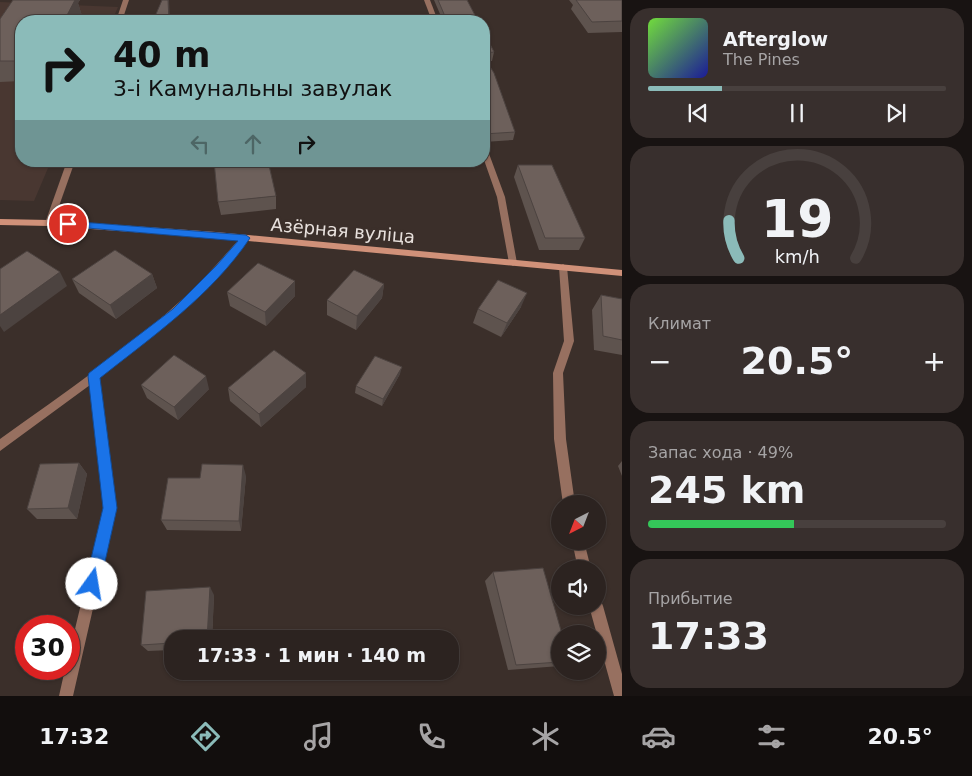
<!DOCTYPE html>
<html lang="ru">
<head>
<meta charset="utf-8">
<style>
  :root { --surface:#2c2320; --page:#382f2d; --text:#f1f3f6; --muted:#a6a4a5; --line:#48403e; --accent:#8bbbb9 }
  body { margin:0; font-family:"DejaVu Sans",sans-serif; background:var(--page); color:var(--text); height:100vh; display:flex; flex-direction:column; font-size:19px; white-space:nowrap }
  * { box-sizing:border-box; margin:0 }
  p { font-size:16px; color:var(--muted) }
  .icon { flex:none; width:28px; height:28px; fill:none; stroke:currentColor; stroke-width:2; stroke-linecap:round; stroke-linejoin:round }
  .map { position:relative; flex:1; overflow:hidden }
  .details { display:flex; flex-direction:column; gap:8px; padding:8px; background:#181312; width:350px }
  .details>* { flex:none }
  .banner { position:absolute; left:15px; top:15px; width:475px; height:152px; border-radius:20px; box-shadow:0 1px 4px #0004,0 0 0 1px var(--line); background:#8bbbb9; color:#111; overflow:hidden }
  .needle { width:32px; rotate:222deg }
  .buttons { position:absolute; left:551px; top:495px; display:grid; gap:10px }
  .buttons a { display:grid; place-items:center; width:55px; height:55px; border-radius:50%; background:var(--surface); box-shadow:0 1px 4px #0004,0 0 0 1px var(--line); font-size:25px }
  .speed { position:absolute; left:15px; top:615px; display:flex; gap:10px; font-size:25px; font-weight:700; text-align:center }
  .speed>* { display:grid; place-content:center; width:65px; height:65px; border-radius:50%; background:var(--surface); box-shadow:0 1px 4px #0004,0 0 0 1px var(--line); line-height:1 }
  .speed .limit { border:8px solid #d22; background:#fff; color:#111 }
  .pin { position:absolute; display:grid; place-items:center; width:42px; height:42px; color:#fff; margin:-21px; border:2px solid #fff; border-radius:50%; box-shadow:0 1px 5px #0007 }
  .me { position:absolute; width:55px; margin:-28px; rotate:13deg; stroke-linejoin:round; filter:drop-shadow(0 0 4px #0008) }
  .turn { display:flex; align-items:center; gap:18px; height:105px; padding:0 15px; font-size:22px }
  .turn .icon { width:65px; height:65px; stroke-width:2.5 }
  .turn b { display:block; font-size:35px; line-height:42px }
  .lanes { display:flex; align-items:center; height:48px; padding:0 15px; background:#0003; justify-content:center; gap:25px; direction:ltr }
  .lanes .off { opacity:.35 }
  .big { font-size:38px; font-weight:700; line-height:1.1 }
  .details .card { flex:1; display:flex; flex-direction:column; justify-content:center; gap:8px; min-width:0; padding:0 18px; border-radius:20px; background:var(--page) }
  .details .dial { align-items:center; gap:0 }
  .dial svg { height:130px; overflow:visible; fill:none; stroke:var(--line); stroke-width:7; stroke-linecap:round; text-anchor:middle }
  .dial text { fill:var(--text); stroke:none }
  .song { display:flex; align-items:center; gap:15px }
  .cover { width:60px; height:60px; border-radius:8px; background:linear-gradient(135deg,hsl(100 70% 55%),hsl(240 70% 35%)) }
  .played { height:5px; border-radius:2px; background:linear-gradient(90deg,var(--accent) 25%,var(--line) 25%) }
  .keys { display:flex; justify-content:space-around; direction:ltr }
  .heat { display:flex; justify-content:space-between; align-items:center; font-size:28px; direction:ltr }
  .charge { height:8px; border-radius:4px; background:linear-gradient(90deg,#34c759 49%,var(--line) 0) }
  .trip { position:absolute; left:164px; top:630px; width:295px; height:50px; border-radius:20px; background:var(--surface); box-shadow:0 1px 4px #0004,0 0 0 1px var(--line); font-weight:700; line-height:50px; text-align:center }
  .menu { display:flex; height:80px; justify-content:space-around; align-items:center; background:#120e0d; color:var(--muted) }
  .menu .icon { width:35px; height:35px }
  .menu .selected { color:var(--accent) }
  .menu b { font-size:22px; color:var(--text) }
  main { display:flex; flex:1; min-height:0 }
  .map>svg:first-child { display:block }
  .built { fill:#493731 }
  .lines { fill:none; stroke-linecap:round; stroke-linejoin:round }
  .lane { fill:#977060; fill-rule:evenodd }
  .street { fill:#977060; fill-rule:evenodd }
  .secondary { fill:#d09179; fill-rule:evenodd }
  .wall { fill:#5e534e }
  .shaded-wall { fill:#4c4340 }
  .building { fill:#6d605b; stroke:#4c4340 }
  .route { fill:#1a73e8; stroke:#114b97 }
  .labels { text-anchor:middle; stroke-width:5; stroke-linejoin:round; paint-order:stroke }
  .street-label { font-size:18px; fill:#e8e1dd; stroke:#3b2f2a }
</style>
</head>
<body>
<main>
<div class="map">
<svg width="622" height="696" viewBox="0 0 622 696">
  <rect width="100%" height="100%" fill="#3b2f2a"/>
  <path class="built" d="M0,2L118,7L112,21H21V161H51L34,201L0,200Z"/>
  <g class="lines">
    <g class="lane">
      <path d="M123,0H129L122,21H116Z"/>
      <path d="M67,161H75L53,223L49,226L46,225L45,223Z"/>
    </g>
    <g class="street">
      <path d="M424,0H430L438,21H432Z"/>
      <path d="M484,149L488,151L505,197L517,263L513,266L509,263L497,197L484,160Z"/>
      <path d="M245,235L248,236V240C204,292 154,337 99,378L116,508L73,696H59L65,669H69V654L104,508L90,385L0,451V439C64,393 129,349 187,295C207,276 224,256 242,236Z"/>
      <path d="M563,264L567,267L574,341L563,373L566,439L575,504H563L554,439L553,373L564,341L559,267Z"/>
      <path d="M572,541H584L591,569H578Z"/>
      <path d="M598,600L601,601L603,606L622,674V696H614L589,606H598Z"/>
    </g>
    <path class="secondary" d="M0,219L49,220L216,232L622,270V276L216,238L49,226L0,225Z"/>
  </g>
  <g class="wall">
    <path d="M13,0H80L78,3L82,16L79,21H21V81L0,82V19Z"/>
    <path d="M434,0H467L478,21H443Z"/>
    <path d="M569,0H622V32L588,33L571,9L573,5Z"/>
    <path d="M484,32L494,52L492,61H486L515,132L513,140L484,142Z"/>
    <path d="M518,165L585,238L579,250H539L514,177Z"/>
    <path d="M276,196V209L221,215L218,202Z"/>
    <path d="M152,274L157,288L116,319L79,293L72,279Z"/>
    <path d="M384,284L382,298L356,330L327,315V300Z"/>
    <path d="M227,292L295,296L266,326L230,306Z"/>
    <path d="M601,295L622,299V355L594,350L592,310Z"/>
    <path d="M521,307L501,337L473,323L478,309Z"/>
    <path d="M306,373V387L261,427L230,401L228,388Z"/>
    <path d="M400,374L382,406L355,393L356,386Z"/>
    <path d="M141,385L209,389L178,420L147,398Z"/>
    <path d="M622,461V476L618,466Z"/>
    <path d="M79,463L87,474L77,519H37L27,509Z"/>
    <path d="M246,476L241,531L167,530L161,520L200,478Z"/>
    <path d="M493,572L560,634V666L508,670L485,581Z"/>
    <path d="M214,595L212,639H172V650L148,651L141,645Z"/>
  </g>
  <g class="shaded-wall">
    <path d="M67,0H80L78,3L82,16L79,21H64Z"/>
    <path d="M168,0H169L170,21H169Z"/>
    <path d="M60,272L67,286L4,332L0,326V315Z"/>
    <path d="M152,274L157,288L116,319L110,305Z"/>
    <path d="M295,281V296L266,326L265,312Z"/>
    <path d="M384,284L382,298L356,330L357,316Z"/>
    <path d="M527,293L521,307L501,337L507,323Z"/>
    <path d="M402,367L400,374L382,406L383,399Z"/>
    <path d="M306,373V387L261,427L259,414Z"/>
    <path d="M206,376L209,389L178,420L174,407Z"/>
    <path d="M79,463L87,474L77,519L68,508Z"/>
    <path d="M243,465L246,476L241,531L239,521Z"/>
    <path d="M210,587L214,595L212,639H207Z"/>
  </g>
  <g class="building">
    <path d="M13,0H75L64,21H21V61H0V19Z"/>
    <path d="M162,0H168L169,21H153Z"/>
    <path d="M438,0H467L478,21H447Z"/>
    <path d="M576,0H622V21L592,22Z"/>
    <path d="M484,32L494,52L484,53Z"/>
    <path d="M484,57L494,73L515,132L484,134Z"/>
    <path d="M214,161H268L276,196L218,202Z"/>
    <path d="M518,165H552L585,238H545Z"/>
    <path d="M115,250L152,274L110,305L72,279Z"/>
    <path d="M27,251L60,272L0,315V269Z"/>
    <path d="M258,263L295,281L265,312L227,292Z"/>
    <path d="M354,270L384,284L357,316L327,300Z"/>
    <path d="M498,280L527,293L507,323L478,309Z"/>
    <path d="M601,295L622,299V340L603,336Z"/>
    <path d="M274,350L306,373L259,414L228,388Z"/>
    <path d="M174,355L206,376L174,407L141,385Z"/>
    <path d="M375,356L402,367L383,399L356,386Z"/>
    <path d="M79,463L68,508L27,509L40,464Z"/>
    <path d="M202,464L243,465L239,521L161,520L168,478H200Z"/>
    <path d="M543,568L562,634H560V662L516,665L493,572Z"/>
    <path d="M210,587L207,639H172V643L141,645L146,591Z"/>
  </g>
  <path class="route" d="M68,221L246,235L250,238C212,295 153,336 100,378L117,508L100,584L98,589L92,591L87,589L85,584L103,508L88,376L89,373L173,309L216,266L238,241L64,226L63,224Z"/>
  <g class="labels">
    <g class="street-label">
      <text transform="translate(343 231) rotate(5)" y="6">Азёрная вуліца</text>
    </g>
  </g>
</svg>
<div class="buttons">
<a><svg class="needle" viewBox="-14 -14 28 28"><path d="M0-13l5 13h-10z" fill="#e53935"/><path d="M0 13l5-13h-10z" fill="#a6a4a5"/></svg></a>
<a><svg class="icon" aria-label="sound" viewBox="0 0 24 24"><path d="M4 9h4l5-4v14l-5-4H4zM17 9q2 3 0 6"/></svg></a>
<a><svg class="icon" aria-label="layers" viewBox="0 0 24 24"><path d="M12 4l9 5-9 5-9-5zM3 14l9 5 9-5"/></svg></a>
</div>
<div class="speed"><div class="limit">30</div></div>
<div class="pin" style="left:68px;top:224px;background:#d93025"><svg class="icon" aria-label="arrive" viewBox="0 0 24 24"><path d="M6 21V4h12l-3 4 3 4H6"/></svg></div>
<svg class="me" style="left:92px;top:584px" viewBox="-20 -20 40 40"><circle r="19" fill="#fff"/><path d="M0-13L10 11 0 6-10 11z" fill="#1a73e8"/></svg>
<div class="trip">17:33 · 1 мин · 140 m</div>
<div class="banner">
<div class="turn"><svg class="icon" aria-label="right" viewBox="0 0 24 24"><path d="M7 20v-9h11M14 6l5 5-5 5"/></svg><div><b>40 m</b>3-і Камунальны завулак</div></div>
<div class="lanes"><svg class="icon off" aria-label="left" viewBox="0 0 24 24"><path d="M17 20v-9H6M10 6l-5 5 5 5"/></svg><svg class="icon off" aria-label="ahead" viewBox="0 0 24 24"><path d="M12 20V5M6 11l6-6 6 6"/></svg><svg class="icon" aria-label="right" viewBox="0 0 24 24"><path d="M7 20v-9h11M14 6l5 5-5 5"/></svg></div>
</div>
</div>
<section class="details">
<div class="card">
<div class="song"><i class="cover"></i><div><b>Afterglow</b><p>The Pines</p></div></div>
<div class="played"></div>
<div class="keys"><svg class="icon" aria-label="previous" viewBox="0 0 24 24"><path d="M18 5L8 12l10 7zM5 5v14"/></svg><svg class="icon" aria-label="pause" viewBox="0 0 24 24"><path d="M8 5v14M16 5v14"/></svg><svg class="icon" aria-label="next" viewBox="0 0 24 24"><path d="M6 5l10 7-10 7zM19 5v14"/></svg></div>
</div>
<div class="card dial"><svg viewBox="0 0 100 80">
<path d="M14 69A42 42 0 1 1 86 69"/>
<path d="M14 69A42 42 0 0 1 8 46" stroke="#8bbbb9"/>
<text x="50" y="56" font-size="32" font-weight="700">19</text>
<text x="50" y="72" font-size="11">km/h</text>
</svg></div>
<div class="card"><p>Климат</p>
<div class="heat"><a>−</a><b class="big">20.5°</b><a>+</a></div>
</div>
<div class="card"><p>Запас хода · 49%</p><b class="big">245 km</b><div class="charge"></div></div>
<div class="card"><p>Прибытие</p><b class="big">17:33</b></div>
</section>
</main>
<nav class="menu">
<b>17:32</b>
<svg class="icon selected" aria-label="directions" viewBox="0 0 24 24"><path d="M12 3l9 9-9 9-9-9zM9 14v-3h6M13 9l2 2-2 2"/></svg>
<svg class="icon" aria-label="music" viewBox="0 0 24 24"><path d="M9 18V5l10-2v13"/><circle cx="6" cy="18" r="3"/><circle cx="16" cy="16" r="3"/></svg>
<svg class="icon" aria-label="phone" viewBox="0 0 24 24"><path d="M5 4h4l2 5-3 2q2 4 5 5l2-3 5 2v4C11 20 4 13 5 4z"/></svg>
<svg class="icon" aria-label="climate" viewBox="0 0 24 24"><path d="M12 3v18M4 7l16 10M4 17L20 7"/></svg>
<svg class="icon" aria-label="car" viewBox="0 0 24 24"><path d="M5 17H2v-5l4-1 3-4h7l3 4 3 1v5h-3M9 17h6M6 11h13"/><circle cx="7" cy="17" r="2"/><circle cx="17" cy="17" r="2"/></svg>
<svg class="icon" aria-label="filters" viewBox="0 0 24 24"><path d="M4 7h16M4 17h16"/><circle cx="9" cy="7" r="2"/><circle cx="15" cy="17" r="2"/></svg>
<b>20.5°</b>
</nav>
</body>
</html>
